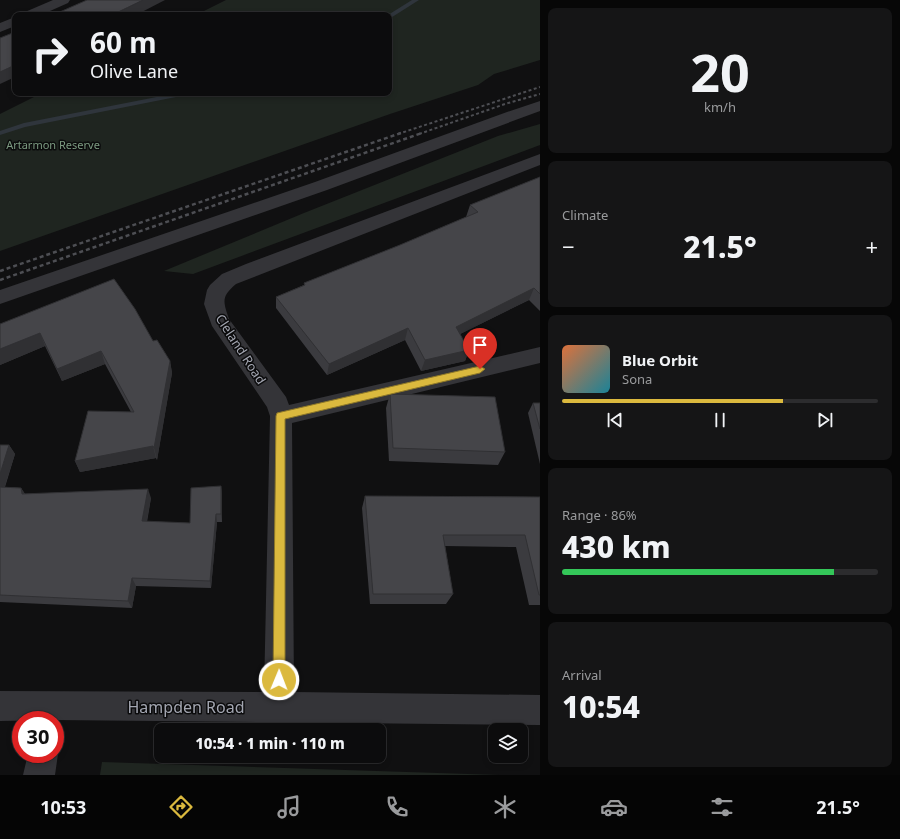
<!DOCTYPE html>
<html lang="en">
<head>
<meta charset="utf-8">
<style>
  :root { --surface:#0c0c0d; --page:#151516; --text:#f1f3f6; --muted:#9a9b9d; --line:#2c2c2e; --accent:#dbb93e }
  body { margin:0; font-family:"Noto Sans",sans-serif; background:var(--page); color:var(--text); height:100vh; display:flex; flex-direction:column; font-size:15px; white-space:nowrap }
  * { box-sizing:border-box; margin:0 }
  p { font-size:13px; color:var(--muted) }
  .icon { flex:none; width:22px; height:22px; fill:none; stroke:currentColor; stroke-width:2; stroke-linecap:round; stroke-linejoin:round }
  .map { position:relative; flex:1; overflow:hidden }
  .details { display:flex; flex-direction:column; gap:8px; padding:8px; background:#070707; width:360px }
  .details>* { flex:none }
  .top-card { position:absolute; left:12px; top:12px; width:380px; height:84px; border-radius:8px; box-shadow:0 2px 6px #0003,0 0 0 1px var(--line); background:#0c0c0d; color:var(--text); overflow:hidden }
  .fabs { position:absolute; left:488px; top:723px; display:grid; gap:8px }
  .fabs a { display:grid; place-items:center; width:40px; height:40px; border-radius:8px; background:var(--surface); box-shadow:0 2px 6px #0003,0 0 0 1px var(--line); font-size:20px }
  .speed { position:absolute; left:12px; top:711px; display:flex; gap:8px; font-size:20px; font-weight:700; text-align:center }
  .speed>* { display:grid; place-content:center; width:52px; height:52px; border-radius:50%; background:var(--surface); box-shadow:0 2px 6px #0003,0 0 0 1px var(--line); line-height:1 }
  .speed .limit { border:6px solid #d22; background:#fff; color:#111 }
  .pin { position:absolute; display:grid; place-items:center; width:34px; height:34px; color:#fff; margin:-41px -17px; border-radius:50% 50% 50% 0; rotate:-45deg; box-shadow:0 0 4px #0007 }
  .pin .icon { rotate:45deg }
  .me { position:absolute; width:44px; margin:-22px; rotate:1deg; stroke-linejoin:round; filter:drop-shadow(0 0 3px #0008) }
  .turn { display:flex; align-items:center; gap:14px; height:84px; padding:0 12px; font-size:18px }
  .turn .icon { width:52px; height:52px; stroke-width:2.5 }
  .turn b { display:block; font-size:28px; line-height:34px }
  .big { font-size:30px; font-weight:800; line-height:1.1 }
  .details .card { flex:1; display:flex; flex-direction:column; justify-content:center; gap:6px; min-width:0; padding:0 14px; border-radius:8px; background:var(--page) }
  .details .dial { align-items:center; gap:0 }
  .dial b { font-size:52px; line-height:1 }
  .song { display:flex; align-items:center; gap:12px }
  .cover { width:48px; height:48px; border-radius:6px; background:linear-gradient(135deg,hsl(20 70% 55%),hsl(190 70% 35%)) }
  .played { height:4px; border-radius:2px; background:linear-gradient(90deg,var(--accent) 70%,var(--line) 70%) }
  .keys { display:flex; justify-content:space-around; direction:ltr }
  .heat { display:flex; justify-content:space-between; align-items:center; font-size:22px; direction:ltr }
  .charge { height:6px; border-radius:3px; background:linear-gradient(90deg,#34c759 86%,var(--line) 0) }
  .trip { position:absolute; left:154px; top:723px; width:232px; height:40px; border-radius:8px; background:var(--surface); box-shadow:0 2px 6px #0003,0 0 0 1px var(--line); font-weight:800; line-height:40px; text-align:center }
  .tabs { display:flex; height:64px; justify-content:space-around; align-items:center; background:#050505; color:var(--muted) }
  .tabs .icon { width:28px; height:28px }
  .tabs .active { color:var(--accent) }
  .tabs b { font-size:18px; color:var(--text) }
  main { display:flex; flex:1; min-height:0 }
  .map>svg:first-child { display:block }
  .green { fill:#1f2520 }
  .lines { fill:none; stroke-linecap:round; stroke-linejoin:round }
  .stream { fill:#2f353c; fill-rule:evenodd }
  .minor { fill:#343438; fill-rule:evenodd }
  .rail-far1 { stroke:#4d4e53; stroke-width:2; stroke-dasharray:3 2.5; stroke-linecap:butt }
  .rail { stroke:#4d4e53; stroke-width:2.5; stroke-dasharray:4 3; stroke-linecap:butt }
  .wall { fill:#3b3b3f }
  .shaded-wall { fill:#303033 }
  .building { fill:#454549; stroke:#303033 }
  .route { fill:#dbb93e; stroke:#8e7828 }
  .labels { text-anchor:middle; stroke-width:3; stroke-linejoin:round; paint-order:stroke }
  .far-park-label { font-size:11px; fill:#7c9a81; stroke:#0b0b0c }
  .street-label { font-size:13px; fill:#a3a6b1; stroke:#0b0b0c }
  .near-street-label { font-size:16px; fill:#a3a6b1; stroke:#0b0b0c }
</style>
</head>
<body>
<main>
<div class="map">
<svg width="540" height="775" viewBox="0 0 540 775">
  <rect width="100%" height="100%" fill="#101011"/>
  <g class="green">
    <path d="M226,0H540V60L494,74L478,85L390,114L0,251V114L42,93H389V15H196Z"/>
    <path d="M540,124V145L193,274L164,271L304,213L498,136Z"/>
    <path d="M102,762L499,775H100Z"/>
  </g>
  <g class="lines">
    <g class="stream">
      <path d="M412,0H419L389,19L388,15Z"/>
      <path d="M177,93H189L186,95L25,127L0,135V131L24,123Z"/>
    </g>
    <g class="minor">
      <path d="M53,0H70L68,3L41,15H23L25,12Z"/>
      <path d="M15,17V26L0,32V23Z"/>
      <path d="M540,101V111L327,190L0,304V290L315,182L507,112Z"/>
      <path d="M540,154V165L236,284C221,297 223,301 229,319L286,397L289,405L540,347V363L292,423L294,692L540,695V725L55,720L0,721V691L264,692L270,416L267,407L212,326L204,304L207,290L210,285L222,274L246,264Z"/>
      <path d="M55,746L58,754L55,775H23L28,754H55Z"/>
    </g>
    <g class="rail-far1">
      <path d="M398,134L540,87"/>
      <path d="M419,134L505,104L540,94"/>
    </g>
    <g class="rail">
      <path d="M0,271L401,133"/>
      <path d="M0,280L422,133"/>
    </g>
  </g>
  <g class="wall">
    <path d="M540,177V311L529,300L460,334L469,350L465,361L421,371L405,340L327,375L276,308V297L304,285V283L400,245L466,217L470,205Z"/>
    <path d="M0,324L153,341L170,361L172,373L157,460L156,458L80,472L75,461L131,412L105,364L62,381L45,346L0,365Z"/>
    <path d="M390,394L505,452L498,465L389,461L386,408Z"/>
    <path d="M533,403H540V464L528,413Z"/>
    <path d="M0,445H9L15,454L5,487L21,488L25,494L151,498L147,522L190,523L221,486L222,495V522H217L211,588L136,586L132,608L0,602Z"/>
    <path d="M365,496L540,497V605H529L516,547L445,546L453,594L446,604H370L362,508Z"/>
  </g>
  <g class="shaded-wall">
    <path d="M143,0H165L136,15H112Z"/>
    <path d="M15,61V77L0,84V72Z"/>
    <path d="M534,288L529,300L452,338L456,327Z"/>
    <path d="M408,328L405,340L327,375L329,364Z"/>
    <path d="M40,333L45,346L0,365V349Z"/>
    <path d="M469,350L465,361L421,371L425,360Z"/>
    <path d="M101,351L105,364L62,381L57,369Z"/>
    <path d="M170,361L172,373L157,460L154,448Z"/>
    <path d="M9,445L15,454L2,495L0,492V474Z"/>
    <path d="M153,446L156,458L80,472L75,461Z"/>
    <path d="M221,486L222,495V522L221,514Z"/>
    <path d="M21,488L27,497L22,494Z"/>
    <path d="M148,489L151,498L145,530L142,521Z"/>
    <path d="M216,514L217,522L211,588L210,581Z"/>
    <path d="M132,578L136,586L132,608L128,601Z"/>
  </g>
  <g class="building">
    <path d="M87,0H143L112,15H53Z"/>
    <path d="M15,32V61L14,62L15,63V65L0,72V38Z"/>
    <path d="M540,177V294L534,288L456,327L469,350L425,360L408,328L329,364L276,297L305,285L304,283L400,245L478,212L470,205Z"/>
    <path d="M114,279L135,309L153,341L157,340L170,361L154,448L153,446L75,461L88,411L134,412L101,351L57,369L40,333L0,349V324Z"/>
    <path d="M390,394L495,397L505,452L393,448Z"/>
    <path d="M533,403H540V429Z"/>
    <path d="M0,445H9L0,474Z"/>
    <path d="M221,486V514H216L210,581L132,578L128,601L0,595V487L21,488L22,494L148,489L142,521L190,523L191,488Z"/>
    <path d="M365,496L540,497V595H539L525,535H443L453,594H373Z"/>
  </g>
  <path class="route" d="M480,366L485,369L480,373L285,419V680L283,685L279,687L275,685L273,680L276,416L277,413Z"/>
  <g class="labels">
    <g class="far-park-label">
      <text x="53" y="149">Artarmon Reserve</text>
    </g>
    <g class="street-label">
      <text transform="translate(241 349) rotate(57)" y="5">Cleland Road</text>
    </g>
    <g class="near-street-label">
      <text x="186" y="713">Hampden Road</text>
    </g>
  </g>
</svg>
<div class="fabs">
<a><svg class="icon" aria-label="layers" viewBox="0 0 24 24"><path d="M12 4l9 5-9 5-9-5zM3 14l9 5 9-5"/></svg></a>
</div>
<div class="speed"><div class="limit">30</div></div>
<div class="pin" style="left:480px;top:369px;background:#d93025"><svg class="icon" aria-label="arrive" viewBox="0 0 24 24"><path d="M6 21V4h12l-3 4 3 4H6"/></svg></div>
<svg class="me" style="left:279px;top:680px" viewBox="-20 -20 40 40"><circle r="17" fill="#dbb93e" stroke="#fff" stroke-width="3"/><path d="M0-11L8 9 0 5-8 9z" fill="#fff"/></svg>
<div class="trip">10:54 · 1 min · 110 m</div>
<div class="top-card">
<div class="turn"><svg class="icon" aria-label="right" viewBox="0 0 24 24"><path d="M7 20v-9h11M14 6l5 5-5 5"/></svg><div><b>60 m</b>Olive Lane</div></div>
</div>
</div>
<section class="details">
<div class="card dial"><b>20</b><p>km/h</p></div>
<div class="card"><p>Climate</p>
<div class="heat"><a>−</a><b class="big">21.5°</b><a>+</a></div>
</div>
<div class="card">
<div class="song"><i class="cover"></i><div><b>Blue Orbit</b><p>Sona</p></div></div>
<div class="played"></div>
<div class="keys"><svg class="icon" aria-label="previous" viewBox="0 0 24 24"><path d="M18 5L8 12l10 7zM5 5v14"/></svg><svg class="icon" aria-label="pause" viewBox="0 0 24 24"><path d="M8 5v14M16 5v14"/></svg><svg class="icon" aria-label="next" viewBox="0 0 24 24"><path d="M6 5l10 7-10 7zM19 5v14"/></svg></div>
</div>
<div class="card"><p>Range · 86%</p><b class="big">430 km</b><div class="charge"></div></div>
<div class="card"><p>Arrival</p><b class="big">10:54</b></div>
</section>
</main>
<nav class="tabs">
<b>10:53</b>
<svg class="icon active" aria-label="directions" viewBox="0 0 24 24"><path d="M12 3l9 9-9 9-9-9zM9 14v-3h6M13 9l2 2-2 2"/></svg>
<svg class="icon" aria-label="music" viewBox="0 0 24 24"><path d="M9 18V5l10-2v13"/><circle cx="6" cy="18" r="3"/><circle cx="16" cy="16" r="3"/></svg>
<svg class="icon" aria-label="phone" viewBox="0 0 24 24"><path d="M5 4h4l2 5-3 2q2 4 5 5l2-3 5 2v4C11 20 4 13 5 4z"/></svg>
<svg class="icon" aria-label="climate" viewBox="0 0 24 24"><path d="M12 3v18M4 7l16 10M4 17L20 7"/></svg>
<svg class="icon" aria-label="car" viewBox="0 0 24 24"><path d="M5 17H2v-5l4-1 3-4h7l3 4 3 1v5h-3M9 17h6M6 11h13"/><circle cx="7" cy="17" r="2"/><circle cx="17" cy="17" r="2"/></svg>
<svg class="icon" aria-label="filters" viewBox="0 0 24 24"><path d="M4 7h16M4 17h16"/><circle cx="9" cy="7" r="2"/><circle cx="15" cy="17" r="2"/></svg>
<b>21.5°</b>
</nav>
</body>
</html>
